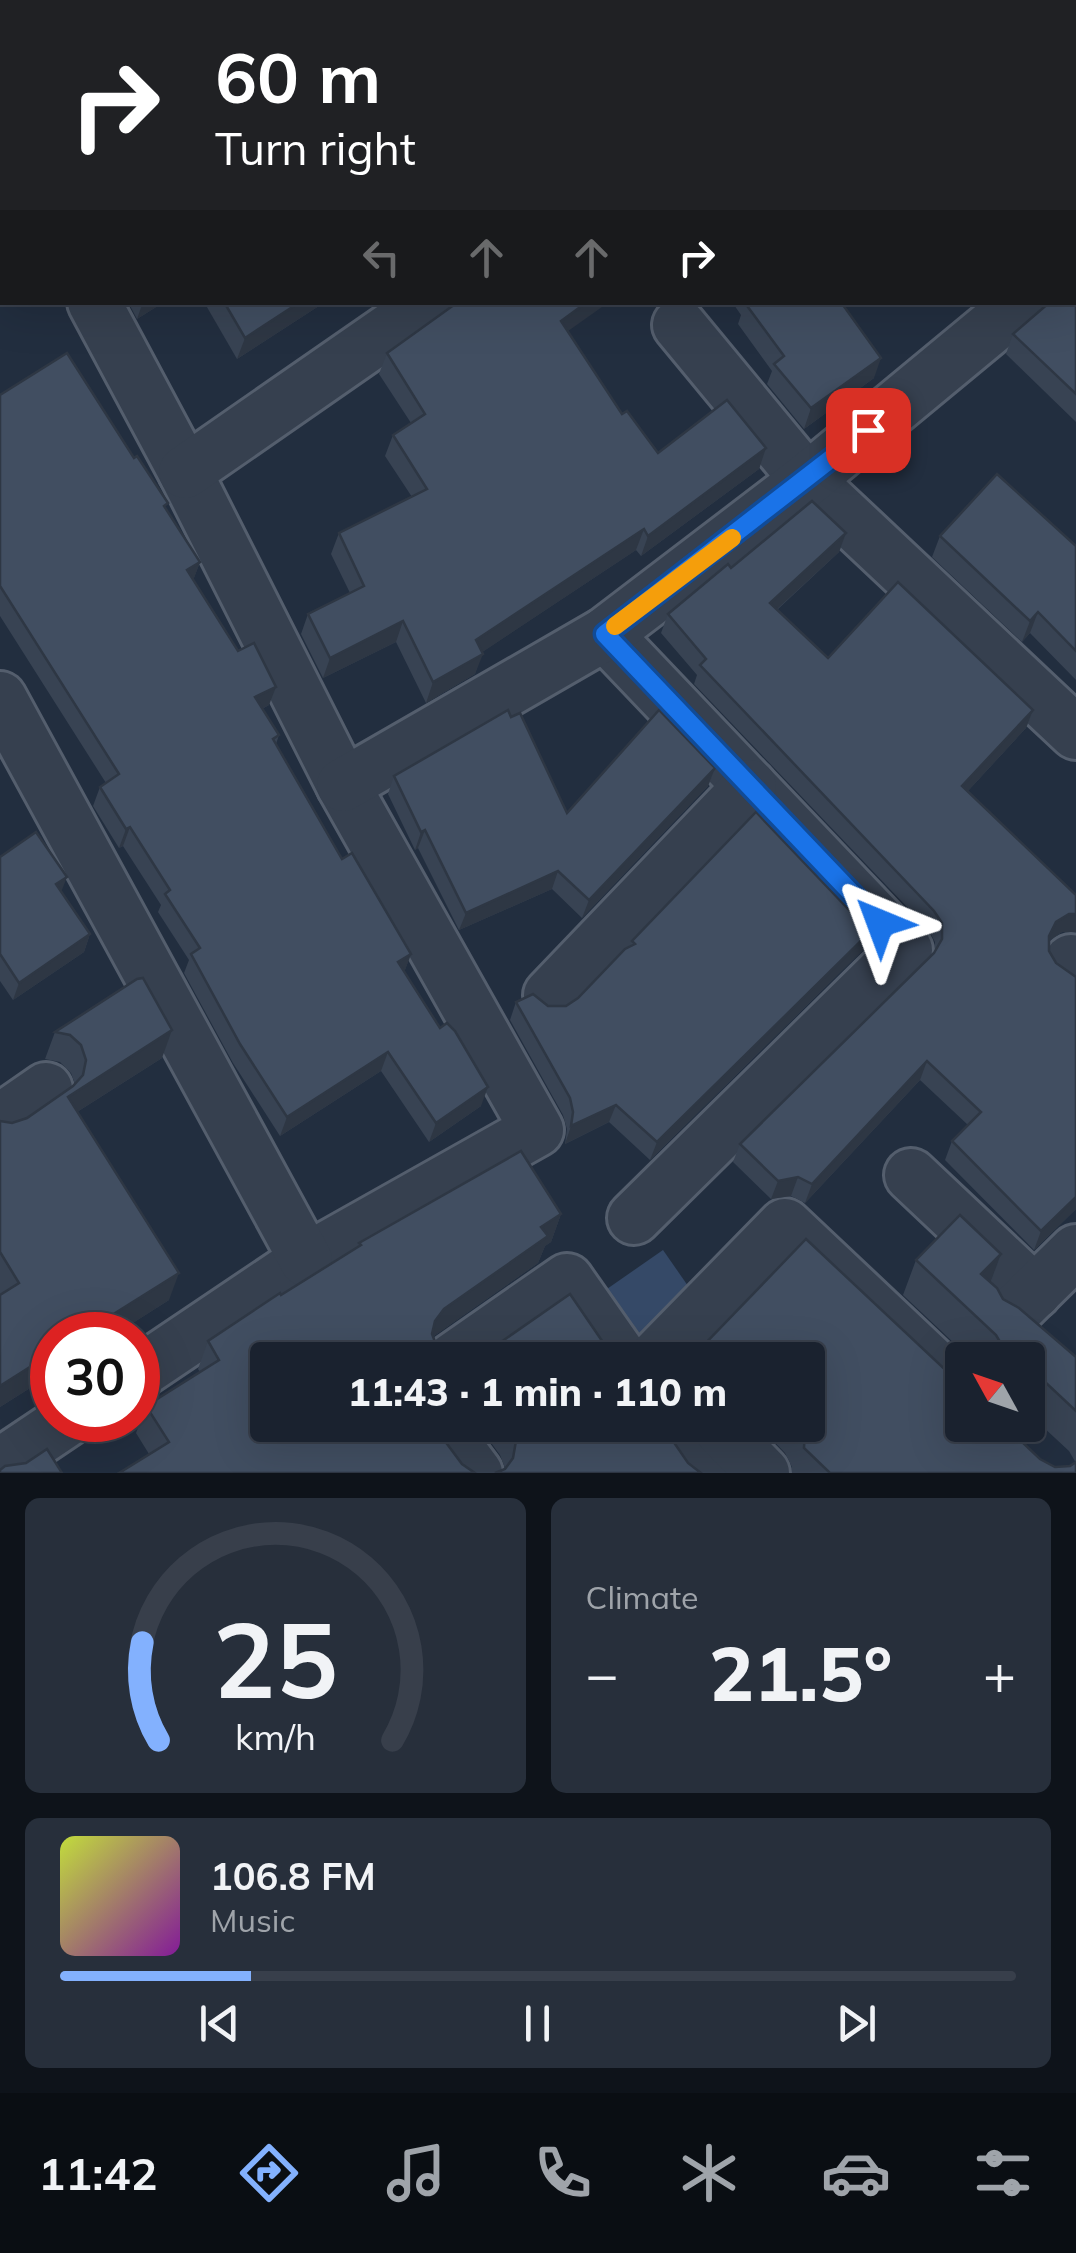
<!DOCTYPE html>
<html lang="en">
<head>
<meta charset="utf-8">
<style>
  :root { --surface:#1a222f; --page:#272f3b; --text:#f1f3f6; --muted:#9fa4aa; --line:#383f4b; --accent:#83b1fe }
  body { margin:0; font-family:Mulish,sans-serif; background:var(--page); color:var(--text); height:100vh; display:flex; flex-direction:column; font-size:38px; white-space:nowrap }
  * { box-sizing:border-box; margin:0 }
  p { font-size:32px; color:var(--muted) }
  .icon { flex:none; width:55px; height:55px; fill:none; stroke:currentColor; stroke-width:2; stroke-linecap:round; stroke-linejoin:round }
  .map { position:relative; height:1473px; overflow:hidden }
  .drawer { display:flex; flex-direction:column; gap:25px; padding:25px; background:#0e131a; flex:1 }
  .drawer>* { flex:none }
  .hud { position:absolute; left:0px; top:0px; width:1078px; height:305px; box-shadow:0 10px 40px #0002,0 0 0 2px var(--line); background:#202124; color:#fff; overflow:hidden }
  .needle { width:65px; rotate:310deg }
  .tools { position:absolute; left:945px; top:1342px; display:grid; gap:20px }
  .tools a { display:grid; place-items:center; width:100px; height:100px; border-radius:10px; background:var(--surface); box-shadow:0 10px 40px #0002,0 0 0 2px var(--line); font-size:50px }
  .speed { position:absolute; left:30px; top:1312px; display:flex; gap:20px; font-size:50px; font-weight:700; text-align:center }
  .speed>* { display:grid; place-content:center; width:130px; height:130px; border-radius:50%; background:var(--surface); box-shadow:0 10px 40px #0002,0 0 0 2px var(--line); line-height:1 }
  .speed .limit { border:15px solid #d22; background:#fff; color:#111 }
  .pin { position:absolute; display:grid; place-items:center; width:85px; height:85px; color:#fff; margin:-42px; border-radius:20px; box-shadow:0 5px 15px #0006 }
  .me { position:absolute; width:110px; margin:-55px; rotate:316deg; stroke-linejoin:round; filter:drop-shadow(0 0 8px #0008) }
  .turn { display:flex; align-items:center; gap:35px; height:210px; padding:0 50px; font-size:45px }
  .turn .icon { width:130px; height:130px; stroke-width:2.5 }
  .turn b { display:block; font-size:70px; line-height:85px }
  .lanes { display:flex; align-items:center; height:95px; padding:0 50px; background:#0003; justify-content:center; gap:50px; direction:ltr }
  .lanes .off { opacity:.35 }
  .big { font-size:75px; font-weight:800; line-height:1.1 }
  .drawer .widget { flex:1; display:flex; flex-direction:column; justify-content:center; gap:15px; min-width:0; padding:0 35px; border-radius:15px; background:var(--page) }
  .drawer .dial { align-items:center; gap:0 }
  .dial svg { height:260px; overflow:visible; fill:none; stroke:var(--line); stroke-width:7; stroke-linecap:round; text-anchor:middle }
  .dial text { fill:var(--text); stroke:none }
  .song { display:flex; align-items:center; gap:30px }
  .cover { width:120px; height:120px; border-radius:15px; background:linear-gradient(135deg,hsl(70 70% 55%),hsl(290 70% 35%)) }
  .played { height:10px; border-radius:5px; background:linear-gradient(90deg,var(--accent) 20%,var(--line) 20%) }
  .keys { display:flex; justify-content:space-around; direction:ltr }
  .heat { display:flex; justify-content:space-between; align-items:center; font-size:55px; direction:ltr }
  .drawer .tiles { flex:1; display:grid; gap:25px; grid-template-columns:1fr 1fr }
  .widget:last-child { grid-column:span 2 }
  .trip { position:absolute; left:250px; top:1342px; width:575px; height:100px; border-radius:10px; background:var(--surface); box-shadow:0 10px 40px #0002,0 0 0 2px var(--line); font-weight:800; line-height:100px; text-align:center }
  .dock { display:flex; height:160px; justify-content:space-around; align-items:center; background:#0a0e13; color:var(--muted) }
  .dock .icon { width:70px; height:70px }
  .dock .current { color:var(--accent) }
  .dock b { font-size:45px; color:var(--text) }
  .map>svg:first-child { display:block }
  .water { fill:#354967 }
  .lines { fill:none; stroke-linecap:round; stroke-linejoin:round }
  .street-casing { stroke:#545e6d; stroke-width:58 }
  .street { stroke:#36404f; stroke-width:52 }
  .wall { fill:#384353 }
  .shaded-wall { fill:#2e3744 }
  .building { fill:#414e61; stroke:#2e3744; stroke-width:2.5 }
  .route-casing { stroke:#114b97; stroke-width:25 }
  .route { stroke:#1a73e8; stroke-width:18 }
  .slow { stroke:#f59e0b; stroke-width:18 }
</style>
</head>
<body>
<div class="map">
<svg width="1076" height="1473" viewBox="0 0 1076 1473">
  <rect width="100%" height="100%" fill="#222e3f"/>
  <path class="water" d="M663,1250L695,1296L625,1344L594,1298Z"/>
  <g class="lines">
    <defs>
      <g id="street">
        <path d="M855,0L857,2"/>
        <path d="M389,2L393,0"/>
        <path d="M0,123L2,128"/>
        <path d="M1075,286L1076,287"/>
        <path d="M94,302L185,472L343,785L537,1130L306,1260L138,1373"/>
        <path d="M679,325L807,480L1076,733"/>
        <path d="M185,472L430,302"/>
        <path d="M605,634L906,950L634,1218"/>
        <path d="M0,698L306,1260"/>
        <path d="M343,785L605,634L807,480L1022,302"/>
        <path d="M1071,961L1076,966"/>
        <path d="M550,995L750,786"/>
        <path d="M0,1121L46,1089"/>
        <path d="M911,1175L1035,1292"/>
        <path d="M1012,1314L1076,1251"/>
        <path d="M452,1360L567,1280L623,1360"/>
        <path d="M653,1360L785,1225L962,1392"/>
        <path d="M440,1425L476,1473"/>
        <path d="M669,1425L703,1473"/>
        <path d="M716,1425L763,1473"/>
        <path d="M0,1465L67,1420"/>
      </g>
    </defs>
    <use href="#street" class="street-casing"/>
    <use href="#street" class="street"/>
  </g>
  <g class="wall">
    <path d="M34,0H132L134,2H35Z"/>
    <path d="M707,0H841L844,2H709Z"/>
    <path d="M1076,293V422L1006,354L1013,334Z"/>
    <path d="M128,302H164L137,319Z"/>
    <path d="M204,302H325L237,359Z"/>
    <path d="M732,302H848L845,308L874,378L804,429L767,384L772,371L738,324L741,315Z"/>
    <path d="M455,306L568,331L622,414L658,453L766,448L759,469L641,556L636,550L482,652L475,674L426,703L396,642L323,678L301,634L308,614L350,593L331,554L339,533L412,497L385,456L393,435L411,423L379,374L387,353Z"/>
    <path d="M0,395L166,509L200,562L193,580L269,705L262,709L279,735L276,744L342,859L411,954L404,972L481,1106L429,1142L381,1071L280,1136L233,1063L184,973L189,960L158,912L161,905L123,846L119,848L93,806L100,787L106,783L0,616Z"/>
    <path d="M846,533L839,552L777,610L828,658L1033,710L1026,728L967,792L1076,932H1062L1049,941V951L1056,963L1076,977V1209L1034,1250L945,1160L952,1141L968,1125L920,1080L805,1203L791,1196L771,1199L733,1162L740,1144L935,951V942L928,929L694,684L697,675L661,633L668,614L731,568Z"/>
    <path d="M940,536L1076,546V680L1030,633L1022,642L932,557Z"/>
    <path d="M715,768L708,786L582,918L552,889L459,930L418,848L415,850L388,794L394,776L567,813Z"/>
    <path d="M0,857L62,892L90,934L84,952L13,1000L0,981Z"/>
    <path d="M632,941L864,949L650,1160L609,1122L565,1144L567,1129L563,1115L510,1020L516,1002L548,1006H566L578,998L631,946Z"/>
    <path d="M55,1032L162,1058L77,1112L169,1300L0,1407V1121L12,1123L27,1118L75,1084L71,1073L60,1062L45,1059Z"/>
    <path d="M561,1214L551,1242L545,1246L538,1263L434,1336L438,1350L268,1425L149,1454L136,1433L146,1406L200,1372L198,1369L208,1341L358,1247L359,1243Z"/>
    <path d="M960,1215L1001,1254L991,1282L997,1288L1003,1299L1019,1308L1076,1357V1473H792V1467L785,1453L758,1425H808V1360H696L701,1348L806,1239L954,1378L962,1383V1425H1004L1040,1459L1055,1467L1070,1466L1076,1463L1069,1451L1028,1413V1360H972L903,1295L916,1260Z"/>
    <path d="M478,1425H662L688,1463L505,1468L500,1455Z"/>
  </g>
  <g class="shaded-wall">
    <path d="M2,280V293L0,295V281Z"/>
    <path d="M143,302H164L137,319Z"/>
    <path d="M300,302H325L237,359L245,338Z"/>
    <path d="M587,302H609L554,341L561,321Z"/>
    <path d="M881,358L874,378L804,429L811,408Z"/>
    <path d="M766,448L759,469L641,556L648,536Z"/>
    <path d="M644,529L636,550L469,661L476,640Z"/>
    <path d="M846,533L839,552L763,622L770,603Z"/>
    <path d="M200,562L193,581L187,570Z"/>
    <path d="M1038,612L1030,633L1022,642L1030,621Z"/>
    <path d="M403,621L396,642L323,678L330,658Z"/>
    <path d="M483,654L475,674L426,703L433,682Z"/>
    <path d="M276,687L269,705L248,716L255,697Z"/>
    <path d="M1033,710L1026,728L955,805L962,786Z"/>
    <path d="M715,768L708,786L582,918L589,900Z"/>
    <path d="M130,827L123,846L119,848L126,829Z"/>
    <path d="M425,830L418,848L415,850L421,832Z"/>
    <path d="M558,871L552,889L459,930L466,913Z"/>
    <path d="M67,877L60,895L56,884Z"/>
    <path d="M1069,914H1076V932H1062L1049,941V936L1056,922Z"/>
    <path d="M870,932L864,949L650,1160L657,1142Z"/>
    <path d="M90,934L84,952L13,1000L19,983Z"/>
    <path d="M411,954L404,973L398,962Z"/>
    <path d="M172,1030L162,1058L58,1124L68,1097Z"/>
    <path d="M388,1052L381,1071L280,1136L287,1117Z"/>
    <path d="M927,1061L920,1080L805,1203L812,1184Z"/>
    <path d="M488,1087L481,1106L429,1142L436,1123Z"/>
    <path d="M616,1105L609,1122L565,1144L571,1126Z"/>
    <path d="M798,1177L791,1196L771,1199L778,1181Z"/>
    <path d="M1076,1197V1209L1034,1250L1041,1231Z"/>
    <path d="M561,1214L551,1242L545,1246L538,1263L434,1336L425,1348L435,1321L444,1309L541,1227Z"/>
    <path d="M1001,1254L988,1289L981,1274Z"/>
    <path d="M179,1273L169,1300L114,1335H80Z"/>
    <path d="M52,1353V1374L0,1407V1386Z"/>
  </g>
  <g class="building">
    <path d="M52,0H132L134,2H54Z"/>
    <path d="M146,0H314L310,2H142Z"/>
    <path d="M335,0H374L376,2H337Z"/>
    <path d="M429,0H643L645,2H425Z"/>
    <path d="M728,0H841L844,2H730Z"/>
    <path d="M887,0H1076V195L1075,2H885Z"/>
    <path d="M0,203L2,206V280L0,281Z"/>
    <path d="M1075,293H1076V394L1013,334L1050,302H1075Z"/>
    <path d="M224,302H300L245,338Z"/>
    <path d="M458,302H587L561,321L622,414L627,411L658,453L727,400L766,448L648,536L644,529L476,640L483,654L433,682L403,621L330,658L308,614L364,586L339,533L427,489L393,435L425,414L387,353Z"/>
    <path d="M847,302L843,305L881,358L811,408L774,364L784,356L745,303Z"/>
    <path d="M67,353L134,458L137,456L168,503L164,506L200,562L187,570L238,651L254,643L276,687L255,697L279,735L273,739L342,859L352,853L411,954L398,962L440,1028L447,1023L455,1031L488,1087L436,1123L388,1052L287,1117L240,1044L191,954L200,948L165,894L170,890L130,827L126,829L100,787L119,774L0,586V395Z"/>
    <path d="M997,474L1076,546V651L1038,612L1030,621L940,536Z"/>
    <path d="M812,501L846,533L770,603L828,658L898,582L1033,710L962,786L1076,895V914H1069L1056,922L1049,936V951L1056,963L1076,977V1197L1041,1231L952,1141L981,1112L927,1061L812,1184L798,1177L778,1181L740,1144L934,953L942,939V923L934,911L700,665L706,659L668,614L728,564L731,568Z"/>
    <path d="M508,710L511,717L520,713L567,813L659,710L715,768L589,900L558,871L466,913L425,830L421,832L394,776Z"/>
    <path d="M756,812L870,932L657,1142L616,1105L571,1126L573,1112L570,1098L516,1002L533,994L548,1006H566L578,998L625,949L635,944L632,941Z"/>
    <path d="M36,832L67,877L56,884L90,934L19,983L0,954V857Z"/>
    <path d="M143,978L172,1030L68,1097L179,1273L80,1335H52V1353L0,1386V1295L19,1283L0,1252V1121L12,1123L27,1118L73,1086L83,1075L86,1060L81,1045L70,1035L55,1032L137,979Z"/>
    <path d="M521,1151L561,1214L541,1227L548,1236L444,1309L435,1321L432,1334L438,1350L450,1360H268V1425H433L462,1464L475,1473H119L169,1442L146,1406L219,1360L208,1341L280,1293L281,1295L361,1245L359,1243L366,1239Z"/>
    <path d="M960,1215L1001,1254L981,1274L997,1288L1003,1299L1019,1308L1076,1357V1411L1028,1366V1360H1004L1003,1347L996,1335L916,1260Z"/>
    <path d="M806,1239L954,1378L962,1383V1425H1004L1040,1459L1055,1467L1070,1466L1076,1462V1473H830L804,1448L805,1431L802,1425H808V1360H713L701,1348Z"/>
    <path d="M570,1294L609,1351L621,1360H471L478,1358Z"/>
    <path d="M508,1425H662L688,1463L701,1473H495L505,1469L513,1458L516,1441Z"/>
    <path d="M47,1449L62,1473H0V1470L5,1466L26,1463Z"/>
  </g>
  <g class="lines">
    <defs>
      <path id="route" d="M868,430L605,634L880,923"/>
    </defs>
    <use href="#route" class="route-casing"/>
    <use href="#route" class="route"/>
    <path class="slow" d="M615,626L732,538"/>
  </g>
</svg>
<div class="tools">
<a><svg class="needle" viewBox="-14 -14 28 28"><path d="M0-13l5 13h-10z" fill="#e53935"/><path d="M0 13l5-13h-10z" fill="#9fa4aa"/></svg></a>
</div>
<div class="speed"><div class="limit">30</div></div>
<div class="pin" style="left:868px;top:430px;background:#d93025"><svg class="icon" aria-label="arrive" viewBox="0 0 24 24"><path d="M6 21V4h12l-3 4 3 4H6"/></svg></div>
<svg class="me" style="left:880px;top:923px" viewBox="-20 -20 40 40"><path d="M0-17L14 15 0 8-14 15z" fill="#1a73e8" stroke="#fff" stroke-width="4"/></svg>
<div class="trip">11:43 · 1 min · 110 m</div>
<div class="hud">
<div class="turn"><svg class="icon" aria-label="right" viewBox="0 0 24 24"><path d="M7 20v-9h11M14 6l5 5-5 5"/></svg><div><b>60 m</b>Turn right</div></div>
<div class="lanes"><svg class="icon off" aria-label="left" viewBox="0 0 24 24"><path d="M17 20v-9H6M10 6l-5 5 5 5"/></svg><svg class="icon off" aria-label="ahead" viewBox="0 0 24 24"><path d="M12 20V5M6 11l6-6 6 6"/></svg><svg class="icon off" aria-label="ahead" viewBox="0 0 24 24"><path d="M12 20V5M6 11l6-6 6 6"/></svg><svg class="icon" aria-label="right" viewBox="0 0 24 24"><path d="M7 20v-9h11M14 6l5 5-5 5"/></svg></div>
</div>
</div>
<section class="drawer">
<div class="tiles">
<div class="widget dial"><svg viewBox="0 0 100 80">
<path d="M14 69A42 42 0 1 1 86 69"/>
<path d="M14 69A42 42 0 0 1 9 39" stroke="#83b1fe"/>
<text x="50" y="56" font-size="32" font-weight="700">25</text>
<text x="50" y="72" font-size="11">km/h</text>
</svg></div>
<div class="widget"><p>Climate</p>
<div class="heat"><a>−</a><b class="big">21.5°</b><a>+</a></div>
</div>
<div class="widget">
<div class="song"><i class="cover"></i><div><b>106.8 FM</b><p>Music</p></div></div>
<div class="played"></div>
<div class="keys"><svg class="icon" aria-label="previous" viewBox="0 0 24 24"><path d="M18 5L8 12l10 7zM5 5v14"/></svg><svg class="icon" aria-label="pause" viewBox="0 0 24 24"><path d="M8 5v14M16 5v14"/></svg><svg class="icon" aria-label="next" viewBox="0 0 24 24"><path d="M6 5l10 7-10 7zM19 5v14"/></svg></div>
</div>
</div>
</section>
<nav class="dock">
<b>11:42</b>
<svg class="icon current" aria-label="directions" viewBox="0 0 24 24"><path d="M12 3l9 9-9 9-9-9zM9 14v-3h6M13 9l2 2-2 2"/></svg>
<svg class="icon" aria-label="music" viewBox="0 0 24 24"><path d="M9 18V5l10-2v13"/><circle cx="6" cy="18" r="3"/><circle cx="16" cy="16" r="3"/></svg>
<svg class="icon" aria-label="phone" viewBox="0 0 24 24"><path d="M5 4h4l2 5-3 2q2 4 5 5l2-3 5 2v4C11 20 4 13 5 4z"/></svg>
<svg class="icon" aria-label="climate" viewBox="0 0 24 24"><path d="M12 3v18M4 7l16 10M4 17L20 7"/></svg>
<svg class="icon" aria-label="car" viewBox="0 0 24 24"><path d="M5 17H2v-5l4-1 3-4h7l3 4 3 1v5h-3M9 17h6M6 11h13"/><circle cx="7" cy="17" r="2"/><circle cx="17" cy="17" r="2"/></svg>
<svg class="icon" aria-label="filters" viewBox="0 0 24 24"><path d="M4 7h16M4 17h16"/><circle cx="9" cy="7" r="2"/><circle cx="15" cy="17" r="2"/></svg>
</nav>
</body>
</html>
